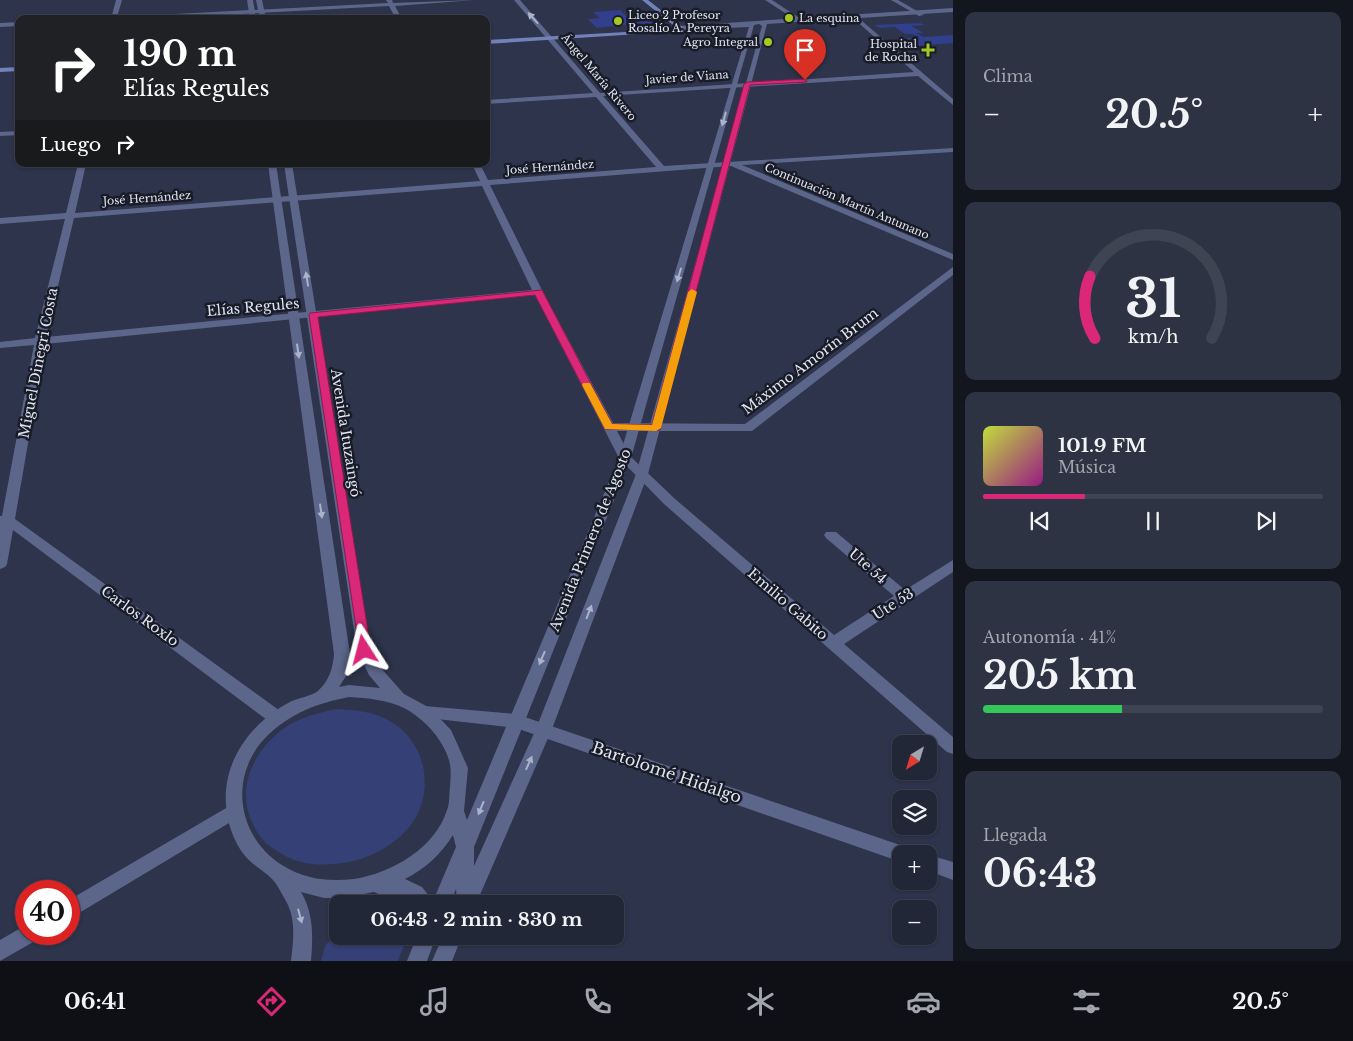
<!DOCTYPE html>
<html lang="es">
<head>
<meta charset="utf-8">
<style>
  :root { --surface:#222738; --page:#2e3343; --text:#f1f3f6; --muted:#a2a5ae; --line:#3f4453; --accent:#db2777 }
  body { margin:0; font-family:"Libre Baskerville",serif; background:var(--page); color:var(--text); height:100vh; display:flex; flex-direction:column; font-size:19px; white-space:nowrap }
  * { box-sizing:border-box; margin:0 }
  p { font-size:16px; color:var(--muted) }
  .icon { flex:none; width:28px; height:28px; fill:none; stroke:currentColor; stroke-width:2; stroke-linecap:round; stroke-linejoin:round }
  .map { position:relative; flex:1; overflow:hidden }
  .sheet { display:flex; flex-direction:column; gap:12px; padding:12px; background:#13151f; width:400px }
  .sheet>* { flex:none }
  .hud { position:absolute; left:15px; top:15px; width:475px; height:152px; border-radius:10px; box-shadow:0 1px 4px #0004,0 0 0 1px var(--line); background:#202124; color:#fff; overflow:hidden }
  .needle { width:32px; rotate:218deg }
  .tools { position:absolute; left:892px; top:735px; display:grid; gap:10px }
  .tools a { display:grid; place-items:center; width:45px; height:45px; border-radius:10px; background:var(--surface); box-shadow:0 1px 4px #0004,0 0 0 1px var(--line); font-size:25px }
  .speed { position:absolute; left:15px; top:880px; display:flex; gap:10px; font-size:25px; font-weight:700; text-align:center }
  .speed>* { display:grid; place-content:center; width:65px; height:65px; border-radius:50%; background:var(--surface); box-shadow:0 1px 4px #0004,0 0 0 1px var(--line); line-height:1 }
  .speed .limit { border:8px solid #d22; background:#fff; color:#111 }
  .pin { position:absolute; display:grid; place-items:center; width:42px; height:42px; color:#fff; margin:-51px -21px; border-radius:50% 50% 50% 0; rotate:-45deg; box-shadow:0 0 5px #0007 }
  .pin .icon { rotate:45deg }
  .me { position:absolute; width:55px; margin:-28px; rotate:351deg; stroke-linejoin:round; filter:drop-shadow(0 0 4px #0008) }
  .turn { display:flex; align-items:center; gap:18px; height:105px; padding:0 25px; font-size:22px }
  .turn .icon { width:65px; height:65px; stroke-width:2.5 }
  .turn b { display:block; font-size:35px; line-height:42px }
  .then { display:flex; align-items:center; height:48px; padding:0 25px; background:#0003; gap:10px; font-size:19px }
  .big { font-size:38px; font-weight:700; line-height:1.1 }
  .sheet .card { flex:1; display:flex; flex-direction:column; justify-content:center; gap:8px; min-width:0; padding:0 18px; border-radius:10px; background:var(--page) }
  .sheet .dial { align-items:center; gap:0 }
  .dial svg { height:130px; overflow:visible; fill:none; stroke:var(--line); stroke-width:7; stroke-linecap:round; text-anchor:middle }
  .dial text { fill:var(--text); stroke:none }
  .song { display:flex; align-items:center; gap:15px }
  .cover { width:60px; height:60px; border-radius:8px; background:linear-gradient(135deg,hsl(70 70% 55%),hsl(310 70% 35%)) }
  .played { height:5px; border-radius:2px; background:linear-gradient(90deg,var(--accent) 30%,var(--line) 30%) }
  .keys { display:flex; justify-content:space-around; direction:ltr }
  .heat { display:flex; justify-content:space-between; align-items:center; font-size:28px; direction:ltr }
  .charge { height:8px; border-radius:4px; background:linear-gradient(90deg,#34c759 41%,var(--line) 0) }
  .trip { position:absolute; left:329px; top:895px; width:295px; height:50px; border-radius:10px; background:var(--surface); box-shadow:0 1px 4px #0004,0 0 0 1px var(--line); font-weight:700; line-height:50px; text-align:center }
  .tabs { display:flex; height:80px; justify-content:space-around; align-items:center; background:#0e1016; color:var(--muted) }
  .tabs .icon { width:35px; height:35px }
  .tabs .current { color:var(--accent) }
  .tabs b { font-size:22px; color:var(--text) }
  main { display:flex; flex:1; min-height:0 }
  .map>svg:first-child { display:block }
  .green { fill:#344076 }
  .building { fill:#323f8d }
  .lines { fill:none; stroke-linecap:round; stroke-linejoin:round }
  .minor { fill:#5c668a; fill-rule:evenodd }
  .tertiary { fill:#5c668a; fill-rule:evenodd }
  .secondary { fill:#7281b9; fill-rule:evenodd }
  .oneway { fill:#abb2ca }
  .route { fill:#db2777; stroke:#8e194d }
  .slow { fill:#f59e0b }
  .poi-dot { fill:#a5c823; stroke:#191c27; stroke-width:2 }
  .labels { text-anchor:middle; stroke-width:5; stroke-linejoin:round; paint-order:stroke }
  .far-poi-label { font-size:11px; fill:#e0e5f4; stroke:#191c27; text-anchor:start }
  .far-street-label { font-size:11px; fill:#e0e5f4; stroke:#191c27 }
  .street-label { font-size:14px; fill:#e0e5f4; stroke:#191c27 }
  .near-street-label { font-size:16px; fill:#e0e5f4; stroke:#191c27 }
</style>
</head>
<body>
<main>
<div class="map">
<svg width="953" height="961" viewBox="0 0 953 961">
  <rect width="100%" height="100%" fill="#2d344b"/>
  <g class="green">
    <path d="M336,709C354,710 372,711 388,720C430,742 437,800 404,833C384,852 359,863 332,864C316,866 296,863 282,854C276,850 268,846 263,840C232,802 246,757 283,729C299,717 318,713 336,709Z"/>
    <path d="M337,932L338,936H405L404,945L398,961H321L325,946Z"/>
  </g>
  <g class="building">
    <path d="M620,10L626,16L643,15L655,25L634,26L632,24L597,28L588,19L600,18L593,12Z"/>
    <path d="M920,23L925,25L911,26L924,33H916L923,37L953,35V43L913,46L900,39L919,37L912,34H905L895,27L880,28L874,25Z"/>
  </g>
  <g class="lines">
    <g class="minor">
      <path d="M116,0H122L117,17L388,3L386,0H392L393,3L475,0L395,6L402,19H396L389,6L151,19H111Z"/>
      <path d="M514,0H520L600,93L914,72L853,18L855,15L953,99V105L918,76L603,96L664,166L953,148V152L742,165L953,254V260L731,166L490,185L543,292L613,423L745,424L953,267V275L752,431H617L630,456L674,498L834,635L894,596L826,538L824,535L826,532H836L905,590L953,560V572L844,644L953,737V754L947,752L664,504L619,458L535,295L45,344L15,519L283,713L285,718L283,723L277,725L271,723L13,530L7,564L5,567L0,569V516H2L34,345L0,348V342L35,338L65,219L0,224V218L66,213L78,164H86L75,213L480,181L472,164H480L488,180L656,167L596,97L486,104V100L593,93ZM482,186L532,290L46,337L74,218Z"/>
      <path d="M765,0H772L807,23L802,24Z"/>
      <path d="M891,0H898L924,15L919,16Z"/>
      <path d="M19,22V26L0,27V23Z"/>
      <path d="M19,131V135L0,136V132Z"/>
      <path d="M425,706L516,714L903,846L909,848L912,854H901V862L516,728L419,717L417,712L419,707Z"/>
      <path d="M233,804L239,807L242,812L239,817L69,919V900Z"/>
      <path d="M929,855L953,862V880L929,871Z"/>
      <path d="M26,925V934H37L35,941L0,961V940Z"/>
    </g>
    <g class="tertiary">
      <path d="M247,0H253L256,19H250Z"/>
      <path d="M256,0H262L266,19H260Z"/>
      <path d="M953,8V12L767,24L648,474L552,729L476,904H457L456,889L450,904H413L402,896L381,895L374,892L344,898H324L301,892C314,914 313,937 311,961H291C293,942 296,923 288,905C284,898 278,885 272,879C264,871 254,866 246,857C231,840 224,813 226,790C229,752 257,719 290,702C298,698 312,696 318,691C329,681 333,668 334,654L268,164H276L350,654L348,673L339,687L349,685L380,688L369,675L357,650L284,164H292L371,650L380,667L404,694L430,708L451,730L468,768L464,811L467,820L619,458L749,27L680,30L677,28L680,26ZM759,24L762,26L636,474L536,729L474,866V847L631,458L754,25ZM349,697C368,698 387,700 404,708C421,717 435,731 444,748C452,764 451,770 450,787C449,795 450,803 447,810C435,848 392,873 354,879C328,882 304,879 282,865C236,836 228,774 268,735C291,713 318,703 349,697ZM453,835L456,847L433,901L422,887L405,879C425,869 441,854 453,835Z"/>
      <path d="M417,936H436L427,961H407Z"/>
      <path d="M443,936H462L452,961H432Z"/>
    </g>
    <g class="secondary">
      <path d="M642,0H648L685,29V31L486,44V40L678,29Z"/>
      <path d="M19,67V71L0,72V68Z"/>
    </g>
  </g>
  <defs><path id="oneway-solid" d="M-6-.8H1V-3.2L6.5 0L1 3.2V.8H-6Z" transform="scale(1.25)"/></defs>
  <g class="oneway">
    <use href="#oneway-solid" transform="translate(533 18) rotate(-132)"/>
    <use href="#oneway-solid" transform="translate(724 119) rotate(105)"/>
    <use href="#oneway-solid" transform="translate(679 275) rotate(107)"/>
    <use href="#oneway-solid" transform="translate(307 279) rotate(-99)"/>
    <use href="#oneway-solid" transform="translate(298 351) rotate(82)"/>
    <use href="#oneway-solid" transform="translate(321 511) rotate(82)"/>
    <use href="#oneway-solid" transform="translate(589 612) rotate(-69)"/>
    <use href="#oneway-solid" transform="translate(542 658) rotate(113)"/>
    <use href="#oneway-solid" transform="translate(529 763) rotate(-66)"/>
    <use href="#oneway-solid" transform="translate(481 808) rotate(112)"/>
    <use href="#oneway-solid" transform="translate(300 916) rotate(75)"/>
  </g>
  <path class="route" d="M805,79L807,82L750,85L660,430L605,429L535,295L318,317L371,650L369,654L364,655L360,654L309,315L310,313L542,290L612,424L652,425L744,84L748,82Z"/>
  <path class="slow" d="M692,289L697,292L661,428L656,431L605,429L582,385L583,383H590L612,424L652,425L688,292Z"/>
  <g class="poi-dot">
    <circle cx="789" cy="18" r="5"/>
    <circle cx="618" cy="21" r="5"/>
    <circle cx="768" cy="42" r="5"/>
    <path d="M925.5 42.5h5v5h5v5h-5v5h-5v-5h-5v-5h5z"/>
  </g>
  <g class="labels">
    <g class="far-poi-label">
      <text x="628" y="19">Liceo 2 Profesor<tspan x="628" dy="13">Rosalío A. Pereyra</tspan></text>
      <text x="799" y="22">La esquina</text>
      <text x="758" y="46" text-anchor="end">Agro Integral</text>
      <text x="917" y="48" text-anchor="end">Hospital<tspan x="917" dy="13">de Rocha</tspan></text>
    </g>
    <g class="far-street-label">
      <text transform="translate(599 77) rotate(50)" y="4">Ángel María Rivero</text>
      <text transform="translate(687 77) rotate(-4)" y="4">Javier de Viana</text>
      <text transform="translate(550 167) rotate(-4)" y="4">José Hernández</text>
      <text transform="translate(147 198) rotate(-4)" y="4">José Hernández</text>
      <text transform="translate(847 201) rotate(23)" y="4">Continuación Martín Antunano</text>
    </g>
    <g class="street-label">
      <text transform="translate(253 307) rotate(-5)" y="5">Elías Regules</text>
      <text transform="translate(810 361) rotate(-37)" y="5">Máximo Amorín Brum</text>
      <text transform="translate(38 363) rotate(-79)" y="5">Miguel Dinegri Costa</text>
      <text transform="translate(346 433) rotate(81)" y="5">Avenida Ituzaingó</text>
      <text transform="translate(590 540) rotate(-68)" y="5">Avenida Primero de Agosto</text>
      <text transform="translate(868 566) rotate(41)" y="5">Ute 54</text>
      <text transform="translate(788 604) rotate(41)" y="5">Emilio Gabito</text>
      <text transform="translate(893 604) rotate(-33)" y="5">Ute 53</text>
      <text transform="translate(140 616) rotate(36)" y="5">Carlos Roxlo</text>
    </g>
    <g class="near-street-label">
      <text transform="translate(667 772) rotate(19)" y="6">Bartolomé Hidalgo</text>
    </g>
  </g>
</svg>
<div class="tools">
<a><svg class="needle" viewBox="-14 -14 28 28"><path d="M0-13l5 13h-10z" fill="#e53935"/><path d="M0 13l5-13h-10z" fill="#a2a5ae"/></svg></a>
<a><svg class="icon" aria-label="layers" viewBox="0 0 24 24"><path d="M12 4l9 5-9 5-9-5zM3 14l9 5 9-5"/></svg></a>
<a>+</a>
<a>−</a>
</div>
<div class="speed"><div class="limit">40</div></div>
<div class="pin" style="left:805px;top:80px;background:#d93025"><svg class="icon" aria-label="arrive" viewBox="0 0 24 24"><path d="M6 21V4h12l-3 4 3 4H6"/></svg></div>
<svg class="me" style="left:364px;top:650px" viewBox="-20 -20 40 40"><path d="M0-17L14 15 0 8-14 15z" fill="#db2777" stroke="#fff" stroke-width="4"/></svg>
<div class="trip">06:43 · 2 min · 830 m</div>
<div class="hud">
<div class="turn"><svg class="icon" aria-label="right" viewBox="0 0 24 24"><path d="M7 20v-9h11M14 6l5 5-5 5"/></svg><div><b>190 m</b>Elías Regules</div></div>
<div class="then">Luego<svg class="icon" aria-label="right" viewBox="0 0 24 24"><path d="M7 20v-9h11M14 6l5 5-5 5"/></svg></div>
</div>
</div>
<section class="sheet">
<div class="card"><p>Clima</p>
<div class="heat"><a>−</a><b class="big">20.5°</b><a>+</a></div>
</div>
<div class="card dial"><svg viewBox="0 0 100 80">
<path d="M14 69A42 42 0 1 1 86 69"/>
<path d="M14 69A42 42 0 0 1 11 31" stroke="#db2777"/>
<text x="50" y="56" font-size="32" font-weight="700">31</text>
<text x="50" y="72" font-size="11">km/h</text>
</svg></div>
<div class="card">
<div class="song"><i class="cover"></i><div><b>101.9 FM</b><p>Música</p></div></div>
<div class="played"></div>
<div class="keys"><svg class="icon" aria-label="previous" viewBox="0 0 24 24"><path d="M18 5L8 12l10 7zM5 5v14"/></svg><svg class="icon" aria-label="pause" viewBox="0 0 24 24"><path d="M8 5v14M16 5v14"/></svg><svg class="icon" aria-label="next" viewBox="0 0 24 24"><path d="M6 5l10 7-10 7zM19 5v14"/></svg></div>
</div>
<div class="card"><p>Autonomía · 41%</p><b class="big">205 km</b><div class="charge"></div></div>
<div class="card"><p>Llegada</p><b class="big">06:43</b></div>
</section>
</main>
<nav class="tabs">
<b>06:41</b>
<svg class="icon current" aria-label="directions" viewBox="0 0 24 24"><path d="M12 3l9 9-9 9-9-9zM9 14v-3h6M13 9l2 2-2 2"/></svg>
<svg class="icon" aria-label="music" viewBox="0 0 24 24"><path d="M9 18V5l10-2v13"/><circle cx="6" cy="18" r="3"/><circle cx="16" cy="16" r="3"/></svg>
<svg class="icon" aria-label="phone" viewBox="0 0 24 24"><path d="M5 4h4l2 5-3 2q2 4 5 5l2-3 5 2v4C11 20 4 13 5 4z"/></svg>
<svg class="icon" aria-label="climate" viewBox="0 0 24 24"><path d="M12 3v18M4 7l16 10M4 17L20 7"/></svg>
<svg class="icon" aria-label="car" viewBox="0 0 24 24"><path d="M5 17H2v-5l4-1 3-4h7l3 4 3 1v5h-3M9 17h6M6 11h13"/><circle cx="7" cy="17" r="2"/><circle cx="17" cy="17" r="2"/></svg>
<svg class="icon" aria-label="filters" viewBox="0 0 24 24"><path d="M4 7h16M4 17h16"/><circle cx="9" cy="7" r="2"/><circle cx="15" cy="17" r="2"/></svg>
<b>20.5°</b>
</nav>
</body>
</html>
